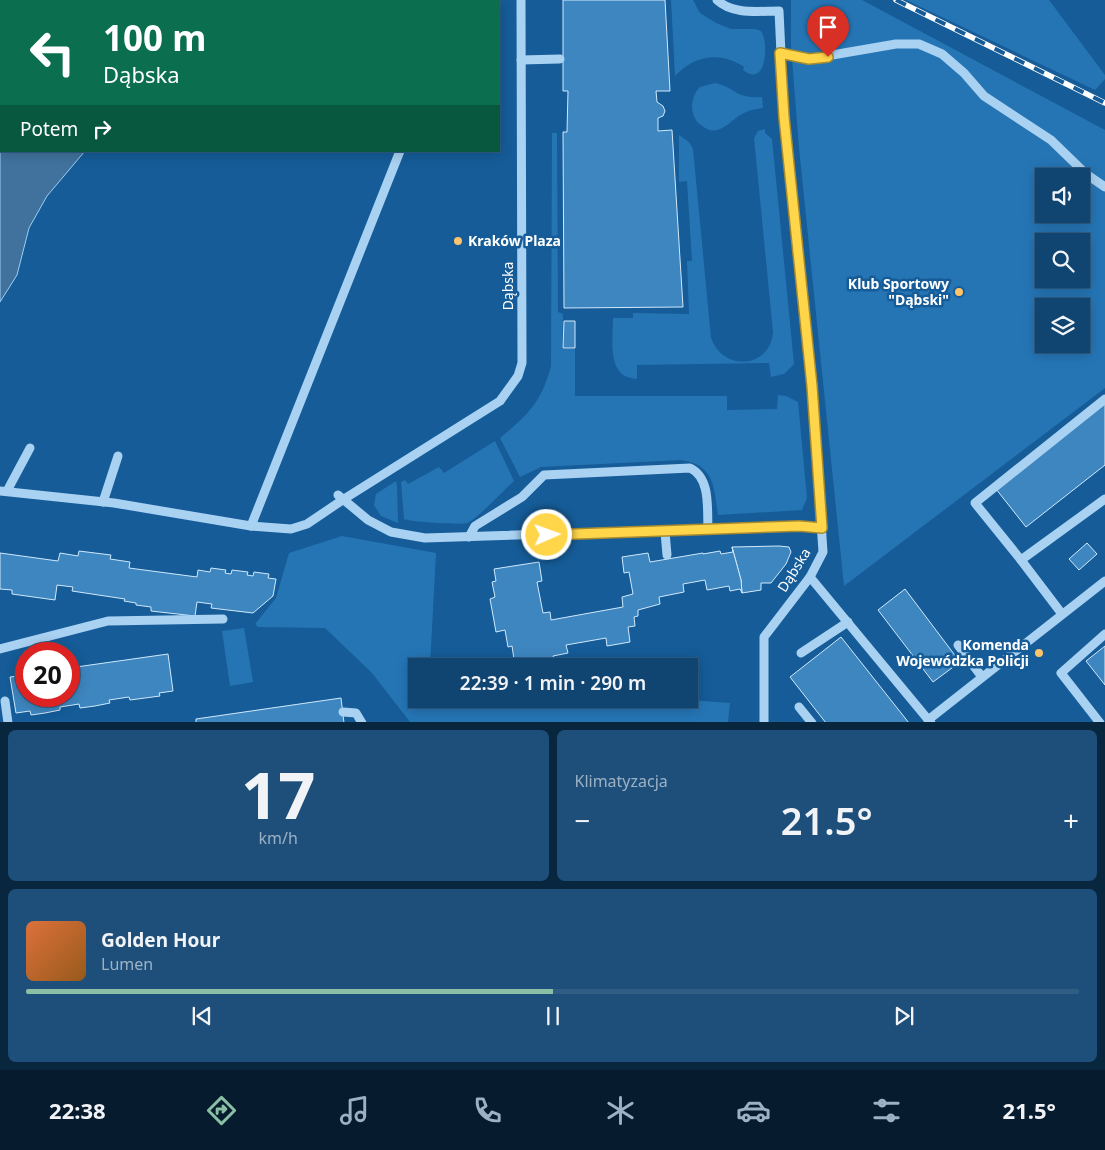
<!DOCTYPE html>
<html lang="pl">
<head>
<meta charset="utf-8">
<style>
  :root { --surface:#104572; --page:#1e4f7a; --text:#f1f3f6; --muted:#9cb1c4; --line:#305d84; --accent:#8abfa5 }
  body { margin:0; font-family:"Noto Sans",sans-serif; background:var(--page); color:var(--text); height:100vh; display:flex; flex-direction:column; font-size:19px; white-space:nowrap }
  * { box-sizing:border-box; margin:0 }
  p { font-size:16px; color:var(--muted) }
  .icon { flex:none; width:28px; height:28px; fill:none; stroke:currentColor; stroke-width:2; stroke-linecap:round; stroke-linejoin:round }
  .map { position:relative; height:722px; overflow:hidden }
  .side { display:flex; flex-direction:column; gap:8px; padding:8px; background:#09263f; flex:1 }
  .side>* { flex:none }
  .guide { position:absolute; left:0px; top:0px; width:500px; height:152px; box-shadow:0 2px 12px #0003,0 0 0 1px var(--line); background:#0b6e4f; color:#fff; overflow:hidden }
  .controls { position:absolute; left:1035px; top:168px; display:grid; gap:10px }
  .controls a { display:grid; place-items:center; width:55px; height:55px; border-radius:0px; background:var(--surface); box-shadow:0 2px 12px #0003,0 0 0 1px var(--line); font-size:25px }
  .speed { position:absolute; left:15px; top:642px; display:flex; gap:10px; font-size:25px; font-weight:700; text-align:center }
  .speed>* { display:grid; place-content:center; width:65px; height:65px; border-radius:50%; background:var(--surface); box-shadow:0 2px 12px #0003,0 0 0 1px var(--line); line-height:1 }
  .speed .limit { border:8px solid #d22; background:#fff; color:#111 }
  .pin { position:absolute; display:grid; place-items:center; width:42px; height:42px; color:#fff; margin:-51px -21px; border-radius:50% 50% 50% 0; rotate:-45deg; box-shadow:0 0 5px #0007 }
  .pin .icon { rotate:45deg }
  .me { position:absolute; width:55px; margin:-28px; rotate:88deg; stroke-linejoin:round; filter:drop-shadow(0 0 4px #0008) }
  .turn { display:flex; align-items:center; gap:18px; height:105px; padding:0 20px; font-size:22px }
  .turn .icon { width:65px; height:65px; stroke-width:2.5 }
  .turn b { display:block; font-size:35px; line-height:42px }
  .then { display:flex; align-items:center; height:48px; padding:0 20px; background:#0003; gap:10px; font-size:19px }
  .big { font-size:38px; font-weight:600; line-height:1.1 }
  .side .widget { flex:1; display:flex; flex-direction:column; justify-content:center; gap:8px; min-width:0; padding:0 18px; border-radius:8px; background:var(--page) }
  .side .dial { align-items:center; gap:0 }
  .dial b { font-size:65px; line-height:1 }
  .song { display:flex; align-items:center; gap:15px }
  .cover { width:60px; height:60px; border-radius:8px; background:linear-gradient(135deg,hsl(20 70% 55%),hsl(30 70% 35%)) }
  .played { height:5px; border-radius:2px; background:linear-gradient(90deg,var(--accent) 50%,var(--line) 50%) }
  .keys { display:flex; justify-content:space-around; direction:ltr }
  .heat { display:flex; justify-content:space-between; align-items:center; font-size:28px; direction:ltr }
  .side .tiles { flex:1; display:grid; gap:8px; grid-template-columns:1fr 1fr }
  .widget:last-child { grid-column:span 2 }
  .trip { position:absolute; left:408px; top:658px; width:290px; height:50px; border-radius:0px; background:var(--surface); box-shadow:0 2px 12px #0003,0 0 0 1px var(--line); font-weight:600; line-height:50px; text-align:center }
  .tabs { display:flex; height:80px; justify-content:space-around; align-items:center; background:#061c2e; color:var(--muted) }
  .tabs .icon { width:35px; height:35px }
  .tabs .active { color:var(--accent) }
  .tabs b { font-size:22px; color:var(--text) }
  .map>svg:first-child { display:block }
  .green { fill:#2575b5; fill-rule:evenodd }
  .water { fill:#40729d; stroke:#9bcef5 }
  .building { fill:#3e86c0; stroke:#d0e9fc }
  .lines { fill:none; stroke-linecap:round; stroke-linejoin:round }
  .minor { stroke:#a9d1f2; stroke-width:9 }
  .rail-casing { stroke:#fff; stroke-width:5.5 }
  .rail { stroke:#155c98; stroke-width:4; stroke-dasharray:11; stroke-linecap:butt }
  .route-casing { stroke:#a68a30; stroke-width:12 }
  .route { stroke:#ffd54a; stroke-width:9 }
  .poi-dot { fill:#ffc46a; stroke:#155c98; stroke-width:2 }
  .labels { text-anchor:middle; stroke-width:5; stroke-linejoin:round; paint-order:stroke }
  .poi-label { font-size:14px; font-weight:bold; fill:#fff; stroke:#155c98; text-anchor:end }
  .street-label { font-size:14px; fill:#fff; stroke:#155c98 }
</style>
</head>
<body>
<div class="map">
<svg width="1105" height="723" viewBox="0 0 1105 723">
  <rect width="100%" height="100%" fill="#155c98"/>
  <g class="green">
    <path d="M671,0H693L700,13L716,23L731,29H755L761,31C769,42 767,89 743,70L744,67C721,51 694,55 675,76Z"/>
    <path d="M791,0H862L1105,130V388L844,586L799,148L791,46ZM1044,176H1081V214H1044ZM1044,241H1081V279H1044ZM1044,306H1081V344H1044Z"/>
    <path d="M906,0H1049L1105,75V79L1095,90Z"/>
    <path d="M715,83C735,87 735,99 762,97L763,108C756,109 750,110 744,113C729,120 719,140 701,125C695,121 693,115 692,108C692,100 694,93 700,87Z"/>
    <path d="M765,129V133L772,139L794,364L784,374L771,377L769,363L637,365V379C606,378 613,340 613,318H633V313L689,314L687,261H692L687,181L679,182V135L689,142L693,149L711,338C723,372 770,369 773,332L754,138L758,131Z"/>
    <path d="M552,133H557L558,312L563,314L562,349H575V396H727V410L777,409L778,395L786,396L798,402L807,498L802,510L718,515C714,486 714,465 681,460L541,467L520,477L500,438C528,415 542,401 551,366Z"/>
    <path d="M495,441L514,481C505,489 477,519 467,523C460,525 411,522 404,519L401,482L405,480L408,484L439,467L444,473Z"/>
    <path d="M396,481L397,486L398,523L381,516L374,505L376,494Z"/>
    <path d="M342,536L436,553L430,666H416V699H676L730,703L728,722H410L372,673L325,628L258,627L255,624L276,598L289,553Z"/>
    <path d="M244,628L253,682L230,686L222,631Z"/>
  </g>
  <path class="water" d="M0,12L1,151H85L47,196L29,228L17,275L0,302Z"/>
  <g class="building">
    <path d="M563,0H665L670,91H656L657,102L663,106L665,111L663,116L658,118V131L672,130L683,307L564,308L563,132H567L568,91H563Z"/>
    <path d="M564,321H575V348H563Z"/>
    <path d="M1105,404V465L1026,527L996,489Z"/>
    <path d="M1087,543L1097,554L1079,570L1069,559Z"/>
    <path d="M779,546L789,547L791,552L786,564L771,583H761V590L742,593L741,580L732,547Z"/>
    <path d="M732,547L741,580L742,593L740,589L730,591L729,586L707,590L705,580L683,584L684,592L659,597L660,604L638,610V616L634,617L635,626L628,627L630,642L607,646L606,638L566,645L568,653L553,656L555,664L515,666L512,646L508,647L505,630L496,632L490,599L495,597L492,582L496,581L494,569L539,562L542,581L537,582L543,613L550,612L551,620L623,607L622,597L633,594L629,572L624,573L622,557L648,553L650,562L703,553V554L720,551L721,554L733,552Z"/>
    <path d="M79,551L111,555L110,559L130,562L129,568L197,577L198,570L210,572L211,568L226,570L225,573L231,574L232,570L248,572L247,575L253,576L254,572L269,574L268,578L276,579L273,596L253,613L211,608L212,604L197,602L195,616L151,611V607L136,605V603L124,601L125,599L72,591L73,587L57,585L55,600L12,594V590L0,589V553L58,561L60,553L78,556Z"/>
    <path d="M905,589L960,662L933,682L878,610Z"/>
    <path d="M841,637L909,723H826L790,677Z"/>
    <path d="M1105,646V685L1086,661Z"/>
    <path d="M168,654L173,691L159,693L160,696L130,700L129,697L109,700L110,703L95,706L80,708L79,704L60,707V710L45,713L31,715L30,711L16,713L10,677L26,675V696H69V668Z"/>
    <path d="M341,698L344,723H196V719Z"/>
  </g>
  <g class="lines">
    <g class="minor">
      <path d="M717,0C733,15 758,11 779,11L784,117L812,386L823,552L810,577L764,637V723"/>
      <path d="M460,1V0"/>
      <path d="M780,53L809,59L896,44H919L942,54L964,73L984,96L1051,140L1086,174L1105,187"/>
      <path d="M521,60L560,59"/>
      <path d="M0,491L114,503L251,526L291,529L307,524L344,499L500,401L518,376L522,363L521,0"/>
      <path d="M7,491L30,448"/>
      <path d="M338,495L368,520L391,532L425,538L799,526L822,528"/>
      <path d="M103,502L118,456"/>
      <path d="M251,526L400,151"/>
      <path d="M665,532L667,555"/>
      <path d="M469,537L475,526L522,497L544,475L690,468C711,478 707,509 708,530"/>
      <path d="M1021,560L975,503L1105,399"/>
      <path d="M810,577L931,723"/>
      <path d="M1062,614L1021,560L1105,499"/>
      <path d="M958,645L982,677"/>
      <path d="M0,649L108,621L223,619"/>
      <path d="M801,653L848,622"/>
      <path d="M5,701L8,723"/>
      <path d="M799,707L812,723"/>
      <path d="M343,712L356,713L362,723"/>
      <path d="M928,720L1105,581"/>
      <path d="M1100,723L1061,673L1105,634"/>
    </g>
    <defs>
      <path id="rail" d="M896,0L1105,103"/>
    </defs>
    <use href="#rail" class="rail-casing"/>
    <use href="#rail" class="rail"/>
  </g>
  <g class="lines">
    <defs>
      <path id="route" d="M547,535L799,526L822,528L812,386L784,117L780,53L809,59L828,57"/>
    </defs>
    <use href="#route" class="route-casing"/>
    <use href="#route" class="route"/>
  </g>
  <g class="poi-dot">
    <circle cx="458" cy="241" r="5"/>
    <circle cx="959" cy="292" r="5"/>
    <circle cx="1039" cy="653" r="5"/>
  </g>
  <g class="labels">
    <g class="poi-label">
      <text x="468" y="246" text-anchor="start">Kraków Plaza</text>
      <text x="949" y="289">Klub Sportowy<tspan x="949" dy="16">"Dąbski"</tspan></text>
      <text x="1029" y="650">Komenda<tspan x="1029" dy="16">Wojewódzka Policji</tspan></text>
    </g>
    <g class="street-label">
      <text transform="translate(508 286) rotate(-90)" y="5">Dąbska</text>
      <text transform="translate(794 570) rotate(-58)" y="5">Dąbska</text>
    </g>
  </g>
</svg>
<div class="controls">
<a><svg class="icon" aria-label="sound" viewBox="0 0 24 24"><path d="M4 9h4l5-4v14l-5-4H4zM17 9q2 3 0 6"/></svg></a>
<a><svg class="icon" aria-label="search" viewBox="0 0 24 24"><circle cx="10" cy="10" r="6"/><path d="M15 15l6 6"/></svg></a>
<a><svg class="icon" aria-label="layers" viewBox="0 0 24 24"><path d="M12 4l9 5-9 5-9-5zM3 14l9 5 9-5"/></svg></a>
</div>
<div class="speed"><div class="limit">20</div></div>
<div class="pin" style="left:828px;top:57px;background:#d93025"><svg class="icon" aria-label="arrive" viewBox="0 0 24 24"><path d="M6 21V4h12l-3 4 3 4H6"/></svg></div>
<svg class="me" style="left:547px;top:535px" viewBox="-20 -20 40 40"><circle r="17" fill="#ffd54a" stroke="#fff" stroke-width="3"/><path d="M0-11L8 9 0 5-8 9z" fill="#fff"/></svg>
<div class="trip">22:39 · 1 min · 290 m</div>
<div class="guide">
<div class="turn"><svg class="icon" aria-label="left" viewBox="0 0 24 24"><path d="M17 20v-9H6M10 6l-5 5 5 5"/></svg><div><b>100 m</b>Dąbska</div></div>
<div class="then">Potem<svg class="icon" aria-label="right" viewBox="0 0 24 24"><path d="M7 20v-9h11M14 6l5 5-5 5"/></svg></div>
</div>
</div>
<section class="side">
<div class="tiles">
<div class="widget dial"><b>17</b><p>km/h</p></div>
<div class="widget"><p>Klimatyzacja</p>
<div class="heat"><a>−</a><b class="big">21.5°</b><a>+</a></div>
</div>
<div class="widget">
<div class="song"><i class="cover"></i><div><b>Golden Hour</b><p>Lumen</p></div></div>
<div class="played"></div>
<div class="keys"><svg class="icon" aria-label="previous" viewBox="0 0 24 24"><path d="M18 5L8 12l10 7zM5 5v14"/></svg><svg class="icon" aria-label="pause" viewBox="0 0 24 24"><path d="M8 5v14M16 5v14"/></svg><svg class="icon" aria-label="next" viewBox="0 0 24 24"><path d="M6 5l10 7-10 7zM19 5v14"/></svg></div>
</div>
</div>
</section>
<nav class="tabs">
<b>22:38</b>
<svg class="icon active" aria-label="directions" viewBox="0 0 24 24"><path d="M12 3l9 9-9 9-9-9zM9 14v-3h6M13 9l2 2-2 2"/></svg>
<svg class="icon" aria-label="music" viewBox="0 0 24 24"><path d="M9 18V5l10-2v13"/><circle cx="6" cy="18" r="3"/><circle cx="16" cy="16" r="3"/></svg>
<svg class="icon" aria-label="phone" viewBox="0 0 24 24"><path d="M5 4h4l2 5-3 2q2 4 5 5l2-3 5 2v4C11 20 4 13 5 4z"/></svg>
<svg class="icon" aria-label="climate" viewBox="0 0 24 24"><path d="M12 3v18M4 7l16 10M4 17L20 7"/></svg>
<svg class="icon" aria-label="car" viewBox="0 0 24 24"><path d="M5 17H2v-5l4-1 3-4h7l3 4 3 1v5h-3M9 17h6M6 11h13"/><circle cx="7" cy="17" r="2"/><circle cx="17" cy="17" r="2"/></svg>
<svg class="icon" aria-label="filters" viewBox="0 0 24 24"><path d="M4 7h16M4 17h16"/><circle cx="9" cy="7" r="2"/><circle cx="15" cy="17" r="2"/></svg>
<b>21.5°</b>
</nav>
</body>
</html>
